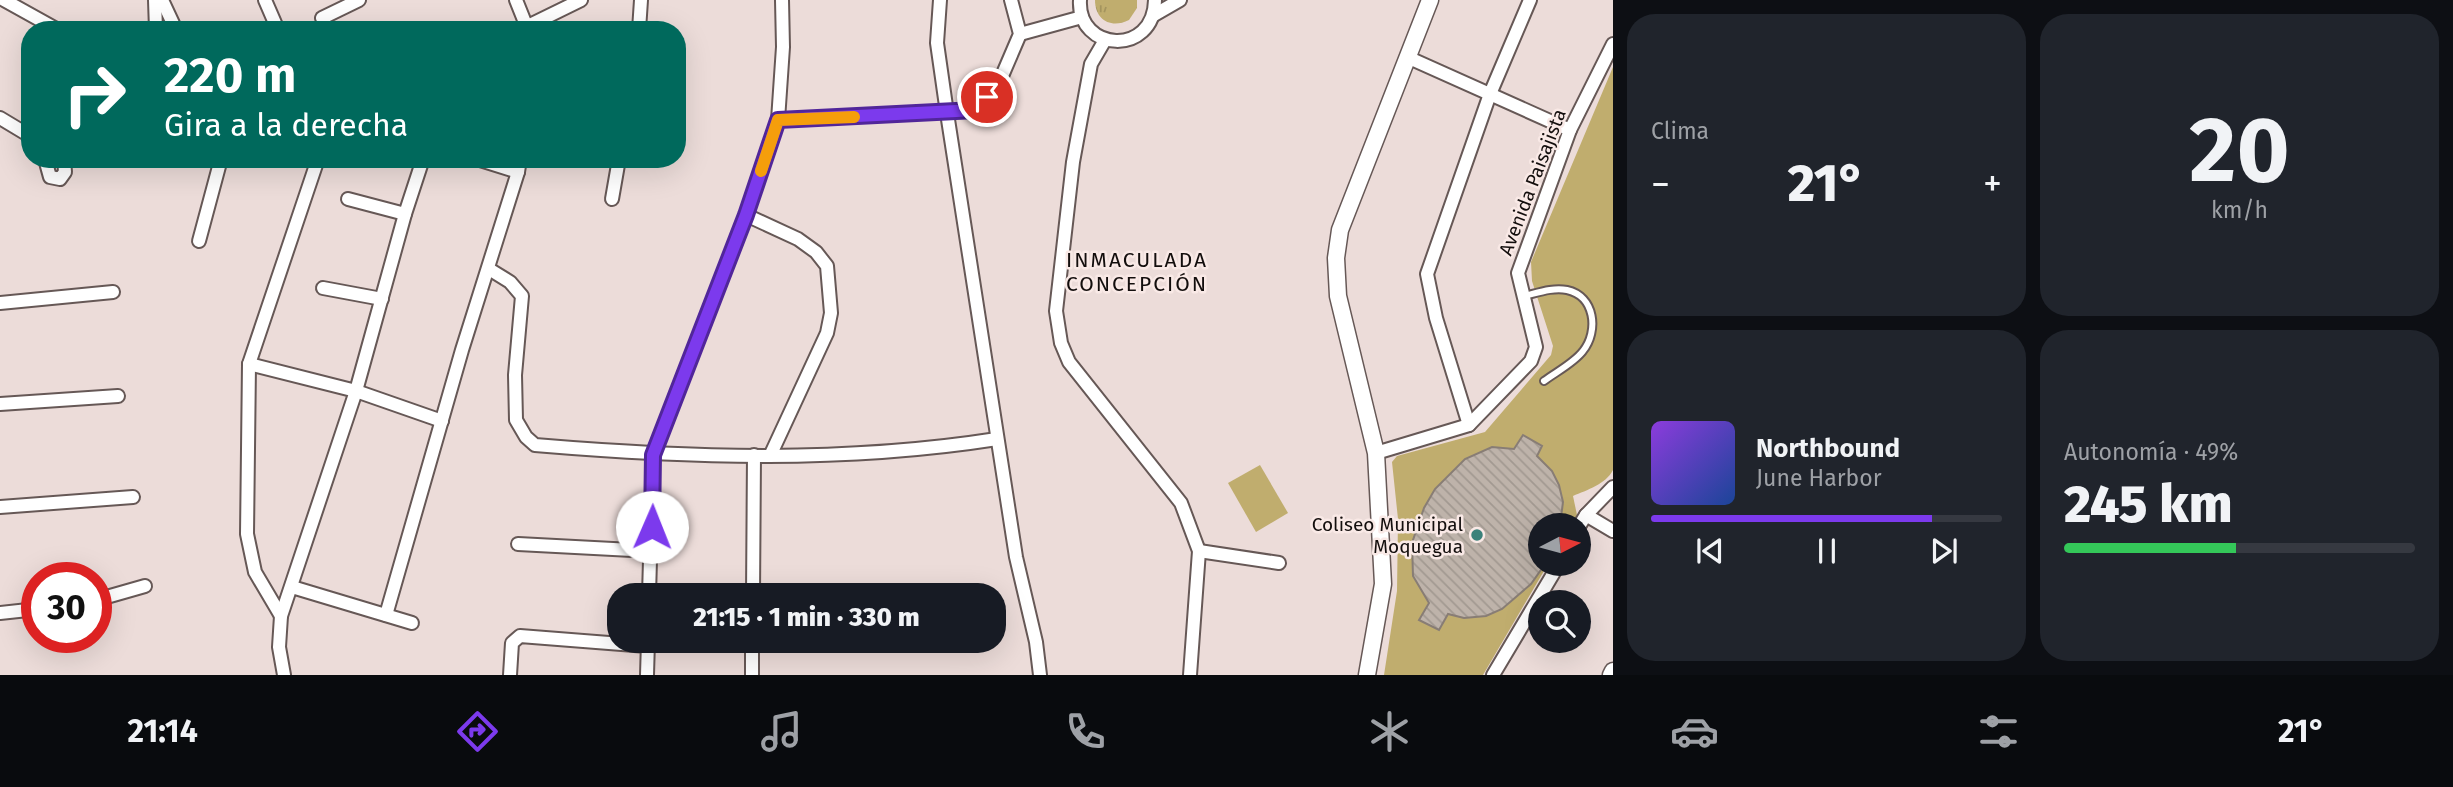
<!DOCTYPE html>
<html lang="es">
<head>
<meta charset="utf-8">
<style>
  :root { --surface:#171b24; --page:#20242c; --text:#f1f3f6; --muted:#9ea1a6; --line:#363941; --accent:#7c3aed }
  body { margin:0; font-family:"Fira Sans",sans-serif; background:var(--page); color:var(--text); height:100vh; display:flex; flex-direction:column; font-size:26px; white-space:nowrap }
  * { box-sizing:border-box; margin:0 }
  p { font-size:23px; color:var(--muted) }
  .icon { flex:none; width:38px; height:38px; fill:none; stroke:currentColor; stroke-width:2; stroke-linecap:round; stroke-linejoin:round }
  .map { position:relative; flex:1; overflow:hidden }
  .sheet { display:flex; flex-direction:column; gap:14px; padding:14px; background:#0d0f14; width:840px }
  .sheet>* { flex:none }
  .banner { position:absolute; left:21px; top:21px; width:665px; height:147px; border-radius:28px; box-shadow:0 7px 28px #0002; background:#00695c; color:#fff; overflow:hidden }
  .needle { width:46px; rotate:84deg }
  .tools { position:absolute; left:1528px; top:513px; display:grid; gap:14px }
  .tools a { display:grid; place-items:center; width:63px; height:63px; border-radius:50%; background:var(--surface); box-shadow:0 7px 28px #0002; font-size:35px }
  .speed { position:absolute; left:21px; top:562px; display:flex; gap:14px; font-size:35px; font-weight:700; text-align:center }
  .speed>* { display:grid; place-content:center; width:91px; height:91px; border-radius:50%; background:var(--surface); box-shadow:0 7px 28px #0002; line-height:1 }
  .speed .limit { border:10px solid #d22; background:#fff; color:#111 }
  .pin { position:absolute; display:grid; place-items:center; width:60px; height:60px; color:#fff; margin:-30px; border:4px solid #fff; border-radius:50%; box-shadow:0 2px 7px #0007 }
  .me { position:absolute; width:77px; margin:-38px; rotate:1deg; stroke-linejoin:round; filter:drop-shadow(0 0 5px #0008) }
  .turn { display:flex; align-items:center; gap:24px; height:147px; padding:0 28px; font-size:32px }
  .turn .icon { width:91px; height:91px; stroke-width:2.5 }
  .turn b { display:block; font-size:49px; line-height:60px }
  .big { font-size:52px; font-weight:800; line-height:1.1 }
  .sheet .widget { flex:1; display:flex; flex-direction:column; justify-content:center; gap:10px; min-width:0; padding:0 24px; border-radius:28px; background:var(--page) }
  .sheet .dial { align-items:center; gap:0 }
  .dial b { font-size:91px; line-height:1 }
  .song { display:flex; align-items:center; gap:21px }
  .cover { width:84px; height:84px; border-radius:10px; background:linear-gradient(135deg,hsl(270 70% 55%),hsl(220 70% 35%)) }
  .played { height:7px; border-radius:4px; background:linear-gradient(90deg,var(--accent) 80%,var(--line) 80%) }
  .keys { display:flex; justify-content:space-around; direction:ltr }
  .heat { display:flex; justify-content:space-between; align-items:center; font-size:38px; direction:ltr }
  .charge { height:10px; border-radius:5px; background:linear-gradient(90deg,#34c759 49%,var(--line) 0) }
  .sheet .tiles { flex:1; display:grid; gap:14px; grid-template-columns:repeat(2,1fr) }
  .trip { position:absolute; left:607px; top:583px; width:399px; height:70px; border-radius:28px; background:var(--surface); box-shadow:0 7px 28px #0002; font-weight:800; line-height:70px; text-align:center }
  .tab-bar { display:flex; height:112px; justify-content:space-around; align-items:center; background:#090b0e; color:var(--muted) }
  .tab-bar .icon { width:49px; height:49px }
  .tab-bar .active { color:var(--accent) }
  .tab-bar b { font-size:32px; color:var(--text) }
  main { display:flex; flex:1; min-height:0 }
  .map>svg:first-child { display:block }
  .green { fill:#c0ad6e }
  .park { fill:url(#park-tufts) }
  .building { fill:url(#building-back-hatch); stroke:#887d75; stroke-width:2 }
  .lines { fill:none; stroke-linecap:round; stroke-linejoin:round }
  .service-casing { stroke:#665856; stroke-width:10 }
  .minor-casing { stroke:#665856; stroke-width:16 }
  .tertiary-casing { stroke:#665856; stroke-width:19 }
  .service { stroke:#fff; stroke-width:6 }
  .minor { stroke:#fff; stroke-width:12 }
  .tertiary { stroke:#fff; stroke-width:16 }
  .route-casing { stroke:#51269a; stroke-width:18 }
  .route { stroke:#7c3aed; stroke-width:12 }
  .slow { stroke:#f59e0b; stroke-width:12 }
  .poi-dot { fill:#3a817a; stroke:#f9e9e6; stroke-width:2.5 }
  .labels { text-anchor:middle; stroke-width:5; stroke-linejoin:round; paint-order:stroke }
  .street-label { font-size:19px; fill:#130e0d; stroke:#f9e9e6 }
  .poi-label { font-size:19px; fill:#130e0d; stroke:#f9e9e6; text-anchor:end }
  .neighbourhood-label { font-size:21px; letter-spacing:2px; fill:#130e0d; stroke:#f9e9e6 }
</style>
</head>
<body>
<main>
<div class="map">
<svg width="1613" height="675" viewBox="0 0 1613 675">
  <defs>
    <pattern id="park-tufts" width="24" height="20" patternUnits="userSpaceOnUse" patternTransform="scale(1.75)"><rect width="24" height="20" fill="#c0ad6e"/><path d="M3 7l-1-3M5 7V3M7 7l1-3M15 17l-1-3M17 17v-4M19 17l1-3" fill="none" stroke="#a4945e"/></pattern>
    <pattern id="building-back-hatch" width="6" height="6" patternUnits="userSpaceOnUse" patternTransform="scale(1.75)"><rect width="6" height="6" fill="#beb3aa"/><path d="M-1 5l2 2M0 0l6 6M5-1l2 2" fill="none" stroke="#a29991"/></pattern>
  </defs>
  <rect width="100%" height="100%" fill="#ecdcd9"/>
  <g class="green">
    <path d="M1613,67V470C1606,484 1587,490 1573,496L1577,515L1571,525H1540V564H1548L1483,675H1384L1397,591L1398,519L1392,462L1397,456L1485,432L1551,355L1553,346L1532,281L1531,262Z"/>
    <path d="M1260,465L1288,513L1256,532L1228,483Z"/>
  </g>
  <path class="park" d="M1095,0H1137V8L1129,20C1111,29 1095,20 1095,0Z"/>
  <path class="building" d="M1523,435L1542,446L1537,456L1552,471L1559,485L1563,502L1560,525H1540V564H1545L1531,584L1502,609L1486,616L1464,618L1448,614L1439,630L1419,620L1429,603L1413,576L1412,543L1424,508L1435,489L1465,459L1492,447L1514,449Z"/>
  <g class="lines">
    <defs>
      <path id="service" d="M1524,296C1537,293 1553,287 1567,290C1595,296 1599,331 1583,351C1574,363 1556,372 1544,381"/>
      <g id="minor">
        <path d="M4,0L58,30"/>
        <path d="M155,0L156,30"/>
        <path d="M162,0L176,30"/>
        <path d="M265,0L278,30"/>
        <path d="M516,0L528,30"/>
        <path d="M940,0L937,43L947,113L1016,557L1036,642L1040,675"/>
        <path d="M1080,0C1077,52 1154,57 1155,0"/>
        <path d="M1154,15L1180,0"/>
        <path d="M322,18L359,0"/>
        <path d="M528,26L581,0"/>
        <path d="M639,30L641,0"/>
        <path d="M1020,34L1082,17"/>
        <path d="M1105,40L1091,64L1073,162L1056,311L1061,343L1069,362L1181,503L1199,551L1190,675"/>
        <path d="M1407,57L1570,130"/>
        <path d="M0,118L30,136"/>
        <path d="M778,120L976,110L999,83L1020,34L1011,0"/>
        <path d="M45,159L50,177L60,179L65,172L64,159"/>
        <path d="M477,159L518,172"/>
        <path d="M348,199L405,214"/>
        <path d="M612,199L619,159"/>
        <path d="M746,215L798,239L816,252L827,266L831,313L827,333L770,456"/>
        <path d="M199,241L221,159"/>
        <path d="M489,269L510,282L522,296L515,375L516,420L526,437L535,445C689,458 844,463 997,439"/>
        <path d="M323,288L382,299"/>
        <path d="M0,303L113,292"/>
        <path d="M249,364L356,391L442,421"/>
        <path d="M0,404L118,396"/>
        <path d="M1469,425L1436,318L1427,274L1490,94L1530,0"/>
        <path d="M1376,453L1469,425L1531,361L1536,347L1518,273L1570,130L1613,44"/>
        <path d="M0,507L133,497"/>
        <path d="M1586,515L1613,531"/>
        <path d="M1578,528L1586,515L1613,487"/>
        <path d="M518,544L651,551"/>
        <path d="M1199,551L1279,563"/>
        <path d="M292,587L412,623"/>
        <path d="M649,595L653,455L746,215L778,120L783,47L782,0"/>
        <path d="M753,595L754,455"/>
        <path d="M96,600L145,586"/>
        <path d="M0,613L37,609"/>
        <path d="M386,615L462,350L518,172L520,159"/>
        <path d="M281,616L255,572L247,534L249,364L318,159"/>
        <path d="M284,675L279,647L281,616L356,391L405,214L423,159"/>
        <path d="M510,675L512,643L520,636L647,646"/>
        <path d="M647,675L648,641"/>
        <path d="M752,675V640"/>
        <path d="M1493,675L1559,564"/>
      </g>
      <g id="tertiary">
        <path d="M1367,675L1383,584L1376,453L1338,296L1336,258L1340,230L1430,0"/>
        <path d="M1611,675L1613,671"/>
      </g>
    </defs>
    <use href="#service" class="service-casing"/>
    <use href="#minor" class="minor-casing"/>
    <use href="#tertiary" class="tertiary-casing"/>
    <use href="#service" class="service"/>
    <use href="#minor" class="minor"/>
    <use href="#tertiary" class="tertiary"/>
  </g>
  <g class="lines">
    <defs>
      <path id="route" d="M652,527L653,455L746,215L778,120L976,110L987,97"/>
    </defs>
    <use href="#route" class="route-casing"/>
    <use href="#route" class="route"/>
    <path class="slow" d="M761,171L778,120L854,117"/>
  </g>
  <circle class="poi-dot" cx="1477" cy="535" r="7"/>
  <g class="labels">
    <g class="street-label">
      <text transform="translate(1532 182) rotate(-69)" y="7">Avenida Paisajista</text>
    </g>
    <g class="poi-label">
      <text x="1463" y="531">Coliseo Municipal<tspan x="1463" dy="22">Moquegua</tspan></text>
    </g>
    <g class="neighbourhood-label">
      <text x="1137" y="267">INMACULADA<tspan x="1137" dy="24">CONCEPCIÓN</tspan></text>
    </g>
  </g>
</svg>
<div class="tools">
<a><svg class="needle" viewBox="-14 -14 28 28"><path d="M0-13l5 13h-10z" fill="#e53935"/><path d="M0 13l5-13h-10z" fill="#9ea1a6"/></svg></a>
<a><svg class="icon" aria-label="search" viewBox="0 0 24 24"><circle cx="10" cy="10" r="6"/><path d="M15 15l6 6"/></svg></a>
</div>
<div class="speed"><div class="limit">30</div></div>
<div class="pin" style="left:987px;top:97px;background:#d93025"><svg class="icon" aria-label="arrive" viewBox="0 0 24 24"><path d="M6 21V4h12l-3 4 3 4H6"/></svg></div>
<svg class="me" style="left:652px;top:527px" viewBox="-20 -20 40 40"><circle r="19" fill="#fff"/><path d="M0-13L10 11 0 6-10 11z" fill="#7c3aed"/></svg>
<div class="trip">21:15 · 1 min · 330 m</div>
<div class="banner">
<div class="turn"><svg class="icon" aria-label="right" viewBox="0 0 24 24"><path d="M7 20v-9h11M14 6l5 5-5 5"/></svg><div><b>220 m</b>Gira a la derecha</div></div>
</div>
</div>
<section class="sheet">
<div class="tiles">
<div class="widget"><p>Clima</p>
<div class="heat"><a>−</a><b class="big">21°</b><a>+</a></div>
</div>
<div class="widget dial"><b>20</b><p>km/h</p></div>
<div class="widget">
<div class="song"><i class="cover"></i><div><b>Northbound</b><p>June Harbor</p></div></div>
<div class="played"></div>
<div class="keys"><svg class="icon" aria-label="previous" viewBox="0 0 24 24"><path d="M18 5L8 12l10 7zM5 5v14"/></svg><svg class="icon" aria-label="pause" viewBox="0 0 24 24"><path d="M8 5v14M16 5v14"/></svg><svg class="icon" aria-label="next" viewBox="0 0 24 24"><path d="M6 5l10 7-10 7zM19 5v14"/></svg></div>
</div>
<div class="widget"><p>Autonomía · 49%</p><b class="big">245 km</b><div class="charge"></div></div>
</div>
</section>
</main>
<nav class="tab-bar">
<b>21:14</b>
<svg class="icon active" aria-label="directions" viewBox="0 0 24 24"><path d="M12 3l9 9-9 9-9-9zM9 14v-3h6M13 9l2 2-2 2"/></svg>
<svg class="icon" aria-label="music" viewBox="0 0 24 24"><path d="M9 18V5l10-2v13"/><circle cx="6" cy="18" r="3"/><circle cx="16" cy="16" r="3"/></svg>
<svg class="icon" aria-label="phone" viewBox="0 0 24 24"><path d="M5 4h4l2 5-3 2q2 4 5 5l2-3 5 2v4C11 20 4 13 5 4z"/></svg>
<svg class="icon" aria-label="climate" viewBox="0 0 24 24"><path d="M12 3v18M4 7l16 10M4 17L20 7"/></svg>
<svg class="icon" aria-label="car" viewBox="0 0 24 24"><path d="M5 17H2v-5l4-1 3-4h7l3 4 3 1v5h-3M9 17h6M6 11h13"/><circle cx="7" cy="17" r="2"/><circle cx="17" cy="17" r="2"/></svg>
<svg class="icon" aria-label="filters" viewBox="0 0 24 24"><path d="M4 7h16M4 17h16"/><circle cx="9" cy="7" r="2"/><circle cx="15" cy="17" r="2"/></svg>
<b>21°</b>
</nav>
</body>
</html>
